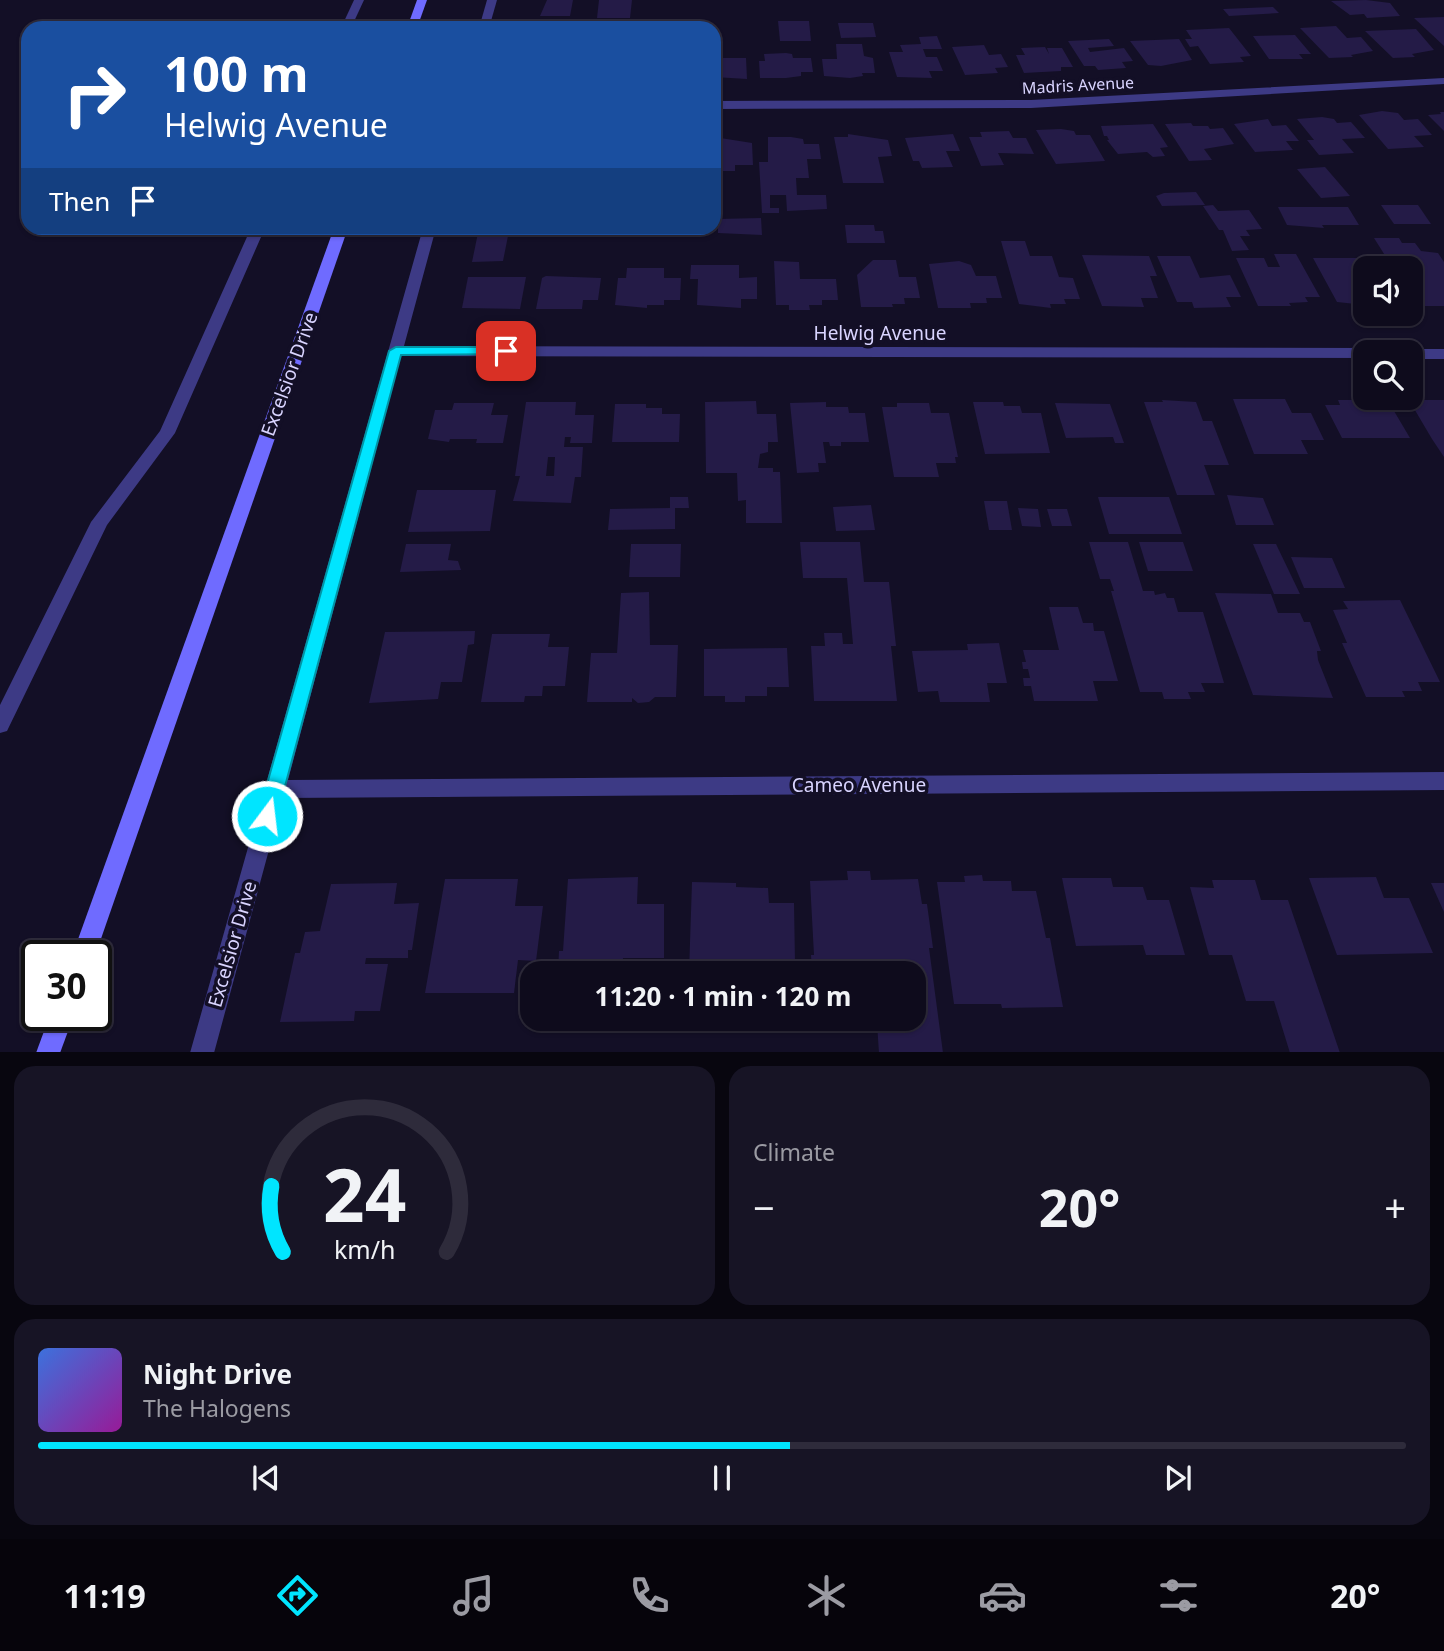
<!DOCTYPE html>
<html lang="en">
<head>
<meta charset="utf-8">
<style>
  :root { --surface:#0e0b1c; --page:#171425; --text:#f1f3f6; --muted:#9b9ba3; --line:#2e2b3b; --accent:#00e5ff }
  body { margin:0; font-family:"Noto Sans",sans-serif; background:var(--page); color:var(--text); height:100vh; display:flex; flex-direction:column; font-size:26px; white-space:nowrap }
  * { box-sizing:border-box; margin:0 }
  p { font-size:23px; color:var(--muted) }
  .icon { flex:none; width:38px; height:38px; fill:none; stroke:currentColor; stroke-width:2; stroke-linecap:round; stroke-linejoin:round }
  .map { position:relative; height:1052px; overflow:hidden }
  .side { display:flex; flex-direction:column; gap:14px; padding:14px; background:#08060f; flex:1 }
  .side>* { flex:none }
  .hud { position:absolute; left:21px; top:21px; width:700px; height:214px; border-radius:21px; box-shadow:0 2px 5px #0004,0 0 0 2px var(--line); background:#1a4fa0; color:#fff; overflow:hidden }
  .buttons { position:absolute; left:1353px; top:256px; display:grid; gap:14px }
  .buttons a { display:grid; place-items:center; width:70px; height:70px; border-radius:14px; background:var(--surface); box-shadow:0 2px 5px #0004,0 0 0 2px var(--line); font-size:35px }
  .speed { position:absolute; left:21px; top:940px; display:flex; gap:14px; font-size:35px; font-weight:700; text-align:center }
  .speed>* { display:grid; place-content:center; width:91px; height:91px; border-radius:50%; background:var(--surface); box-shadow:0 2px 5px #0004,0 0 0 2px var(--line); line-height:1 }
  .speed .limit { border:4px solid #111; border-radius:10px; background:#fff; color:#111 }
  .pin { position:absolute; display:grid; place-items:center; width:60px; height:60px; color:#fff; margin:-30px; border-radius:14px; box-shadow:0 4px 10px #0006 }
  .me { position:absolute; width:77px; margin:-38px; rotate:15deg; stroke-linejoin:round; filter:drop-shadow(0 0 5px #0008) }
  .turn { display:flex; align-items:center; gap:24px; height:147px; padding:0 28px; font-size:32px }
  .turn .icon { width:91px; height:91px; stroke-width:2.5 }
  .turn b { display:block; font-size:49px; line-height:60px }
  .then { display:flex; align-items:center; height:66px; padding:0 28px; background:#0003; gap:14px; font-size:26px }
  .big { font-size:52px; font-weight:700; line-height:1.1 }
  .side .card { flex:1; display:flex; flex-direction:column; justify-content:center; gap:10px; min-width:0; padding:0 24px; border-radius:21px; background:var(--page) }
  .side .dial { align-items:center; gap:0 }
  .dial svg { height:182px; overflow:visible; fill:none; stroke:var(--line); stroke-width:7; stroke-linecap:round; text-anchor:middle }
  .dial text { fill:var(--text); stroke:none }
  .song { display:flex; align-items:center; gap:21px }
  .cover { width:84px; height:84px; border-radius:10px; background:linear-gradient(135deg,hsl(220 70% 55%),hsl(300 70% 35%)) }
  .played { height:7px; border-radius:4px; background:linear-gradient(90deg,var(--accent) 55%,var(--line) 55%) }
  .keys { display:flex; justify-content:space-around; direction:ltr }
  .heat { display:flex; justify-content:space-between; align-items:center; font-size:38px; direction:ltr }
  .side .tiles { flex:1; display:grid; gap:14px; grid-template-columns:1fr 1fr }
  .card:last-child { grid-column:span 2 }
  .trip { position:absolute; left:520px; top:961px; width:406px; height:70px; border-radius:21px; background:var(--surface); box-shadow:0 2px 5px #0004,0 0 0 2px var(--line); font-weight:700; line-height:70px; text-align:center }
  .menu { display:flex; height:112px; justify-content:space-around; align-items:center; background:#06040b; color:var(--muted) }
  .menu .icon { width:49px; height:49px }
  .menu .active { color:var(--accent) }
  .menu b { font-size:32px; color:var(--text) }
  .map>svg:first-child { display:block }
  .building { fill:#241b47; fill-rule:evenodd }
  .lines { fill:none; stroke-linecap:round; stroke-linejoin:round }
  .service { fill:#3d3a85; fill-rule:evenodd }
  .minor { fill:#3d3a85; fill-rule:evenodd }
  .secondary { fill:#6f6bff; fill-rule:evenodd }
  .route { fill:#00e5ff; stroke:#0095a6; stroke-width:2 }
  .labels { text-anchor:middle; stroke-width:7; stroke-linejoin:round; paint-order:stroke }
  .far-street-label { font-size:16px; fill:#d9d4ff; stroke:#130f26 }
  .street-label { font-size:19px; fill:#d9d4ff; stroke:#130f26 }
</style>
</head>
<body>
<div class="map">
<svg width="1444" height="1053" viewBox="0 0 1444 1053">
  <rect width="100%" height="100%" fill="#130f26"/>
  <g class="building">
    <path d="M547,0H573L570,16H540Z"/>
    <path d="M599,0H632L630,18H597Z"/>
    <path d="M1366,0L1390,3L1400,16L1367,18L1364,14L1350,15L1331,1Z"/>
    <path d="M1273,7L1279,13L1229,16L1223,9Z"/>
    <path d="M1444,17V46L1414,18Z"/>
    <path d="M778,21H809L811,41H780Z"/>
    <path d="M838,23H873L876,37L841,38Z"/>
    <path d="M1336,26L1347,38L1361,37L1373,51L1351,55L1353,57L1329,58L1300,28Z"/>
    <path d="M1229,28L1251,56L1240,57L1244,62L1210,64L1198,46L1190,47L1185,39H1192L1186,30Z"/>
    <path d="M1416,29L1434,50L1412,54L1415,57L1393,58L1365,31Z"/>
    <path d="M1295,35L1311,54H1299L1303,59H1269L1253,36Z"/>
    <path d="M937,36L942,49H923L926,57H937L943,71H929L932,78L897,77L889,52H903L900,45L921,44L919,37Z"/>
    <path d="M1109,39L1114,46L1088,48L1090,52L1124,48L1133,61L1122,62L1126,68L1098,70L1095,66H1084L1068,41Z"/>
    <path d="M1179,39L1192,60L1161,66L1148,65L1130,41Z"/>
    <path d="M836,44H862L864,56L873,58L875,73H862L863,76L850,78L824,76L822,59H837Z"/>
    <path d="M984,45L989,55L1001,54L1008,67L995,68L998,73L965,75L952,47Z"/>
    <path d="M1045,47L1049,54L1047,48H1062L1073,67H1061V71L1024,73L1016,55H1025L1021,48Z"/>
    <path d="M786,53L792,54L793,58H811L813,72H801V76L786,78H760L759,61H765L764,54Z"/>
    <path d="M714,58H746L747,79L714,77Z"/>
    <path d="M1382,111L1398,113L1404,120L1418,119L1432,135L1414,136L1424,147L1388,149L1359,115Z"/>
    <path d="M1440,112H1444V131L1428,115L1441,114Z"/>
    <path d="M1322,117L1334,119L1337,123L1351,122L1365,138L1342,139L1354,153L1319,155L1307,140H1314L1297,119Z"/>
    <path d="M1268,119L1272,126L1286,125L1299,141H1286L1293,150L1255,152L1234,124Z"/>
    <path d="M1191,123L1193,126H1208L1210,129L1223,128L1234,144L1204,149L1212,160L1189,161L1165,124Z"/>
    <path d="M1153,124L1168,147L1160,148L1165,156L1153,157L1147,152L1118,154L1107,140H1109L1107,136H1104L1101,126Z"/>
    <path d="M1061,129L1074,131L1076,135H1090L1105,161L1056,164L1036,130Z"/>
    <path d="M1009,131L1013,138H1026L1034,154L998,153L1004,165L981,166L969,137H982L980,132Z"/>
    <path d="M848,134L888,140L892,156L878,157L884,183H843L834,137H848Z"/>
    <path d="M953,134L960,151H946L953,167L922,168L919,161H913L905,138Z"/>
    <path d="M714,137L752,143L753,165H735V171H715Z"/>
    <path d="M768,137H791L803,139L804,144H819L821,159H807L809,178H796L797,195H826L827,209L787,211L786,195H770V208H779V213H762L759,162H768Z"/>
    <path d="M1325,167L1350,196L1321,198L1297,169Z"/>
    <path d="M1164,193L1196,192L1205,205L1162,206L1156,196Z"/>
    <path d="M1213,205L1218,211L1249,210L1262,229L1246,230L1250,236H1240L1249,250L1232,251L1223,230H1219L1203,206Z"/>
    <path d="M1381,205H1418L1431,224H1394Z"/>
    <path d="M1278,207H1348L1359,225H1322L1324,228L1287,225Z"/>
    <path d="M761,218L762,235L718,233V219Z"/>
    <path d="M845,225H874L875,231H883L885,243H847Z"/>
    <path d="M479,228H522L520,236H508L503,261L472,262Z"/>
    <path d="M1374,238H1399L1402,243H1415L1421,251L1438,253L1444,262V306H1423L1410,286V268H1393Z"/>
    <path d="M1001,241H1025L1030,256H1052L1059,277L1073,278L1080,299H1064L1066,304H1050L1051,308L1019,304Z"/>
    <path d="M1274,254H1296L1320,297H1305L1308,302L1289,303L1291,306H1258L1236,258H1264L1268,267H1280Z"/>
    <path d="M1082,255L1149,256L1157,276H1150L1158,298H1141L1144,307L1102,306Z"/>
    <path d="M1157,256H1190L1200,278L1230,275L1241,297H1226L1231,307L1194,308L1192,302H1177Z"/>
    <path d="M1313,258H1358L1361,262H1366L1370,268H1365V305L1337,302Z"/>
    <path d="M873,260H896L899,277H916L920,298H904L905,304H892L893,307H861L857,275Z"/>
    <path d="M774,261L799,262L800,279H836L838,300H822V305H809L810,310H789V305H776Z"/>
    <path d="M959,261L971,265L976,276H996L1002,298H986L987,303H970L971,308H938L929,264Z"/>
    <path d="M691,265H739V278L757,277V299H741V308L697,305L698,279H690Z"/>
    <path d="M627,268H664V278H681L680,300H664V305H647V308L615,305L618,278H626Z"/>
    <path d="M546,276L601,278L598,300H583L582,309H536L542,278Z"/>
    <path d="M468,277H526L520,309L462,308Z"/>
    <path d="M1233,399H1285L1292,413H1311L1324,440H1301L1308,454H1254Z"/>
    <path d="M1162,400L1196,402L1203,421H1212L1229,465H1204L1215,495H1177L1144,402H1163Z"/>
    <path d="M1338,400H1370L1376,411H1394L1410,438H1342L1325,405H1340Z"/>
    <path d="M1409,400H1444V457L1432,439Z"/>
    <path d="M756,401L757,414H776L778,442H768V452L760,454L758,468H773V472H780L782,523H746V500L738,501L737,473H706L705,402Z"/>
    <path d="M526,402H576L575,415H594L592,443H570L571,437H565L564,447H583L581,477H575L571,503L513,501L520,476H515ZM548,457H555L554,476H546Z"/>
    <path d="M826,402V407H848L849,413H865L869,442H841V446H830L829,442H823L826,463H818L819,472L797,473L790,403Z"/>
    <path d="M973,402H1003L1004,406H1020L1022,413H1041L1050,453L985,454Z"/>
    <path d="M454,403H494L491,415H508L503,443H476L477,439H450L449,442L428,439L435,410H452Z"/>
    <path d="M897,403H929L931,413H949L958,457H955L956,463H936L939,477H894L882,407H897Z"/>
    <path d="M1055,403L1110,404L1124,443H1115L1113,437L1066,438Z"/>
    <path d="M615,404H646V408H662V414H680L679,442H612Z"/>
    <path d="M417,490H496L490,531L408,532Z"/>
    <path d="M1227,495L1263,498L1274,525H1236Z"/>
    <path d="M670,497H688L689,508H675V529L608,530L610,509L670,508Z"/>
    <path d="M1098,497H1169L1182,534H1109Z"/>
    <path d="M984,501H1007L1012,530H989Z"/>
    <path d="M871,505L875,530L836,531L833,507Z"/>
    <path d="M1018,508L1038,509L1041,527L1022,526Z"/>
    <path d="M1047,509H1067L1072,526H1052Z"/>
    <path d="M800,542H860L864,582H889L896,646H891L897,701H814L811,646H825L824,633H842L843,644H853L847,578H803Z"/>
    <path d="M1089,542H1128L1143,591H1154L1155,595L1165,593L1167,598H1174L1178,612H1203L1224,683H1201L1205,692H1188L1191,699H1164L1162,692H1140L1111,591H1114L1110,579H1100Z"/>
    <path d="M1139,542H1183L1193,571H1148Z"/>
    <path d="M406,544H451L448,560L458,561L461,570L400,572Z"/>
    <path d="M631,544H681L680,577H629Z"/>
    <path d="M1253,544H1276L1300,594H1274Z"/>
    <path d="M1291,557L1332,558L1345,588H1304Z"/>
    <path d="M649,592L650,645H678L676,697H655L649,702L638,703L632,698V702H587L591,653H617L621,593Z"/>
    <path d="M1215,593L1271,594L1278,613H1300L1304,622H1310L1321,651H1317L1318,660L1333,698L1253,695Z"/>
    <path d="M1400,600L1440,682H1418L1422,691H1402L1405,697H1366L1342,643H1347L1333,610L1348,609L1343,601Z"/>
    <path d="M1049,607H1078L1083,623H1093L1094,631H1104L1118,681H1093L1098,701H1034L1031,686H1024L1023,678H1030L1028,669H1023L1022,662H1026L1023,650H1059Z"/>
    <path d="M475,631L474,644L468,645L462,682H441L438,699L369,703L385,632Z"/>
    <path d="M492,634H550L548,647H569L565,686H543L542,696H525L524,702H481Z"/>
    <path d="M999,643L1007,683H987L990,702H940L938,691L918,692L912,651L968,650L967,644Z"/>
    <path d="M787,648L789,687H767V696H745V702H725V696H704V649Z"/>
    <path d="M847,871H870L871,880L918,879L922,904H927L933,948H929L943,1053H879L877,1023L851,1024L850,1018H914V973H812L811,955H814L810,881L848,880Z"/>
    <path d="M982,875L983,881H1011L1012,891H1036L1046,938H1050L1063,1007L1002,1008L1001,1004H954L937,882H965L964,876Z"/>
    <path d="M638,877L637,904H664V958H623L622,973H558L559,951H563L568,879Z"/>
    <path d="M1376,877L1384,898H1409L1433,953L1337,955L1309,878Z"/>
    <path d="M1062,878H1111L1113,887H1143L1147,900H1169L1185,955H1146L1143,945L1076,946Z"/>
    <path d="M445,879H518L515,906H543L536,961L518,960L514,993H425Z"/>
    <path d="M1212,880H1255L1261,900H1288L1340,1053H1290L1274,1001H1246L1232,955H1209L1190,887L1214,888Z"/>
    <path d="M692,882L736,883V887L768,888L769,903H794L795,963H790V968H778V961H749V973H689Z"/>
    <path d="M397,883L394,904L419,903L412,950H408V958H366L365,964H388L380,1011H355L354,1021L280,1022L295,953H300L305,932L320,931L331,884Z"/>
    <path d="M1431,883H1444V912Z"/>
  </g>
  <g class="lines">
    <g class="service">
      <path d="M354,0H364L351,28H341Z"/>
      <path d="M251,228H265L175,433L107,525L7,731L0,733V705L91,522L160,431Z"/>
    </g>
    <g class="minor">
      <path d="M487,0H497L489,28H479Z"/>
      <path d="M1444,78V84L1031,108L714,109V101L1031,100Z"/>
      <path d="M423,228H436L404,346L1365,348L1372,352H1365V358L401,356L288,780L1444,772V790L283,798L214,1053H190Z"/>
      <path d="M1410,349H1444V359H1410V352H1404Z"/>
    </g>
    <g class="secondary">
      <path d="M417,0H427L417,28H407Z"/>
      <path d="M334,228H348L95,956H72Z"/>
      <path d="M50,1015H74L60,1053H36Z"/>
    </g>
  </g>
  <path class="route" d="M506,347L513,351L511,354L401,355L277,816L274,822H261L258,816L389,351L396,347Z"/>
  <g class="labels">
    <g class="far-street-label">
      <text transform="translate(1078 85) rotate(-3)" y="6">Madris Avenue</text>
    </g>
    <g class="street-label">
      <text x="880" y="340">Helwig Avenue</text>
      <text transform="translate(289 374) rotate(-70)" y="7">Excelsior Drive</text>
      <text x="859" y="792">Cameo Avenue</text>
      <text transform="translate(232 944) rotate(-74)" y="7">Excelsior Drive</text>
    </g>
  </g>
</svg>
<div class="buttons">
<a><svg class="icon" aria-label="sound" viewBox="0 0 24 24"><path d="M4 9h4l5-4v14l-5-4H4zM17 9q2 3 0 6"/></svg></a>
<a><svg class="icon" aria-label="search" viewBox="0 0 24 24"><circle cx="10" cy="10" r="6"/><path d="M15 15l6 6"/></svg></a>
</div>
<div class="speed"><div class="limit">30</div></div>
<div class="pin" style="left:506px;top:351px;background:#d93025"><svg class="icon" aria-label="arrive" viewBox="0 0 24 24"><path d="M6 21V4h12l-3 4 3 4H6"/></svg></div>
<svg class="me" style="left:267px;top:816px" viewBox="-20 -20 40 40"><circle r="17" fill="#00e5ff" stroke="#fff" stroke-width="3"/><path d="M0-11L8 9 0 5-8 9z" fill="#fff"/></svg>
<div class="trip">11:20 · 1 min · 120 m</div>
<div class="hud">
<div class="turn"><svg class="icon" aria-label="right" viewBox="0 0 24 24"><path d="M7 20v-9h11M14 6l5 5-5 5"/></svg><div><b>100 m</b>Helwig Avenue</div></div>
<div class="then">Then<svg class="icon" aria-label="arrive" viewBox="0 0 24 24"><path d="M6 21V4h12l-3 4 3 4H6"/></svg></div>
</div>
</div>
<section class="side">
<div class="tiles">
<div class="card dial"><svg viewBox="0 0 100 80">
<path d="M14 69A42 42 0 1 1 86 69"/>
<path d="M14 69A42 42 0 0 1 9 40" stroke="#00e5ff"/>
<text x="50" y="56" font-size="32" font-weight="700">24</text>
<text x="50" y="72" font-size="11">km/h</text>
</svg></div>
<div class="card"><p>Climate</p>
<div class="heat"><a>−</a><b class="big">20°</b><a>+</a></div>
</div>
<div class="card">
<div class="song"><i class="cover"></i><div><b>Night Drive</b><p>The Halogens</p></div></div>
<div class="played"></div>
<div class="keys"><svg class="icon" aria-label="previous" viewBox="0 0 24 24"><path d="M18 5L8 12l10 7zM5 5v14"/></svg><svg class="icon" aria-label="pause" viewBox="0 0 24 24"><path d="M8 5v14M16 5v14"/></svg><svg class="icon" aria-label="next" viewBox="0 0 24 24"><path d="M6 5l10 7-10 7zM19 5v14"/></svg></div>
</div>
</div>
</section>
<nav class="menu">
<b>11:19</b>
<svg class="icon active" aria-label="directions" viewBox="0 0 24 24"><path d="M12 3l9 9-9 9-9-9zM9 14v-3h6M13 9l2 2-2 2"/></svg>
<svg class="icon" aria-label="music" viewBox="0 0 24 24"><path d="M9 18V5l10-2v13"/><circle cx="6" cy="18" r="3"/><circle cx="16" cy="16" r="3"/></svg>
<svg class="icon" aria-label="phone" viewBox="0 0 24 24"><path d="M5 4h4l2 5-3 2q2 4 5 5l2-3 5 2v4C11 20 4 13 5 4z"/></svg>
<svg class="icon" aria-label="climate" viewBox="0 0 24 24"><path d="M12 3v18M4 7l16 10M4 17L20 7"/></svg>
<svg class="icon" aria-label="car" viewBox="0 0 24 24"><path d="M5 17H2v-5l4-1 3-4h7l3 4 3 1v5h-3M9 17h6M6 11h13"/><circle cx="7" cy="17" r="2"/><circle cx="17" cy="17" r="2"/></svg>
<svg class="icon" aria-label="filters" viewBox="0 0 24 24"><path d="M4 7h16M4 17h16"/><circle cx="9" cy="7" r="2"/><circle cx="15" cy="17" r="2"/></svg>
<b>20°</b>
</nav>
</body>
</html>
